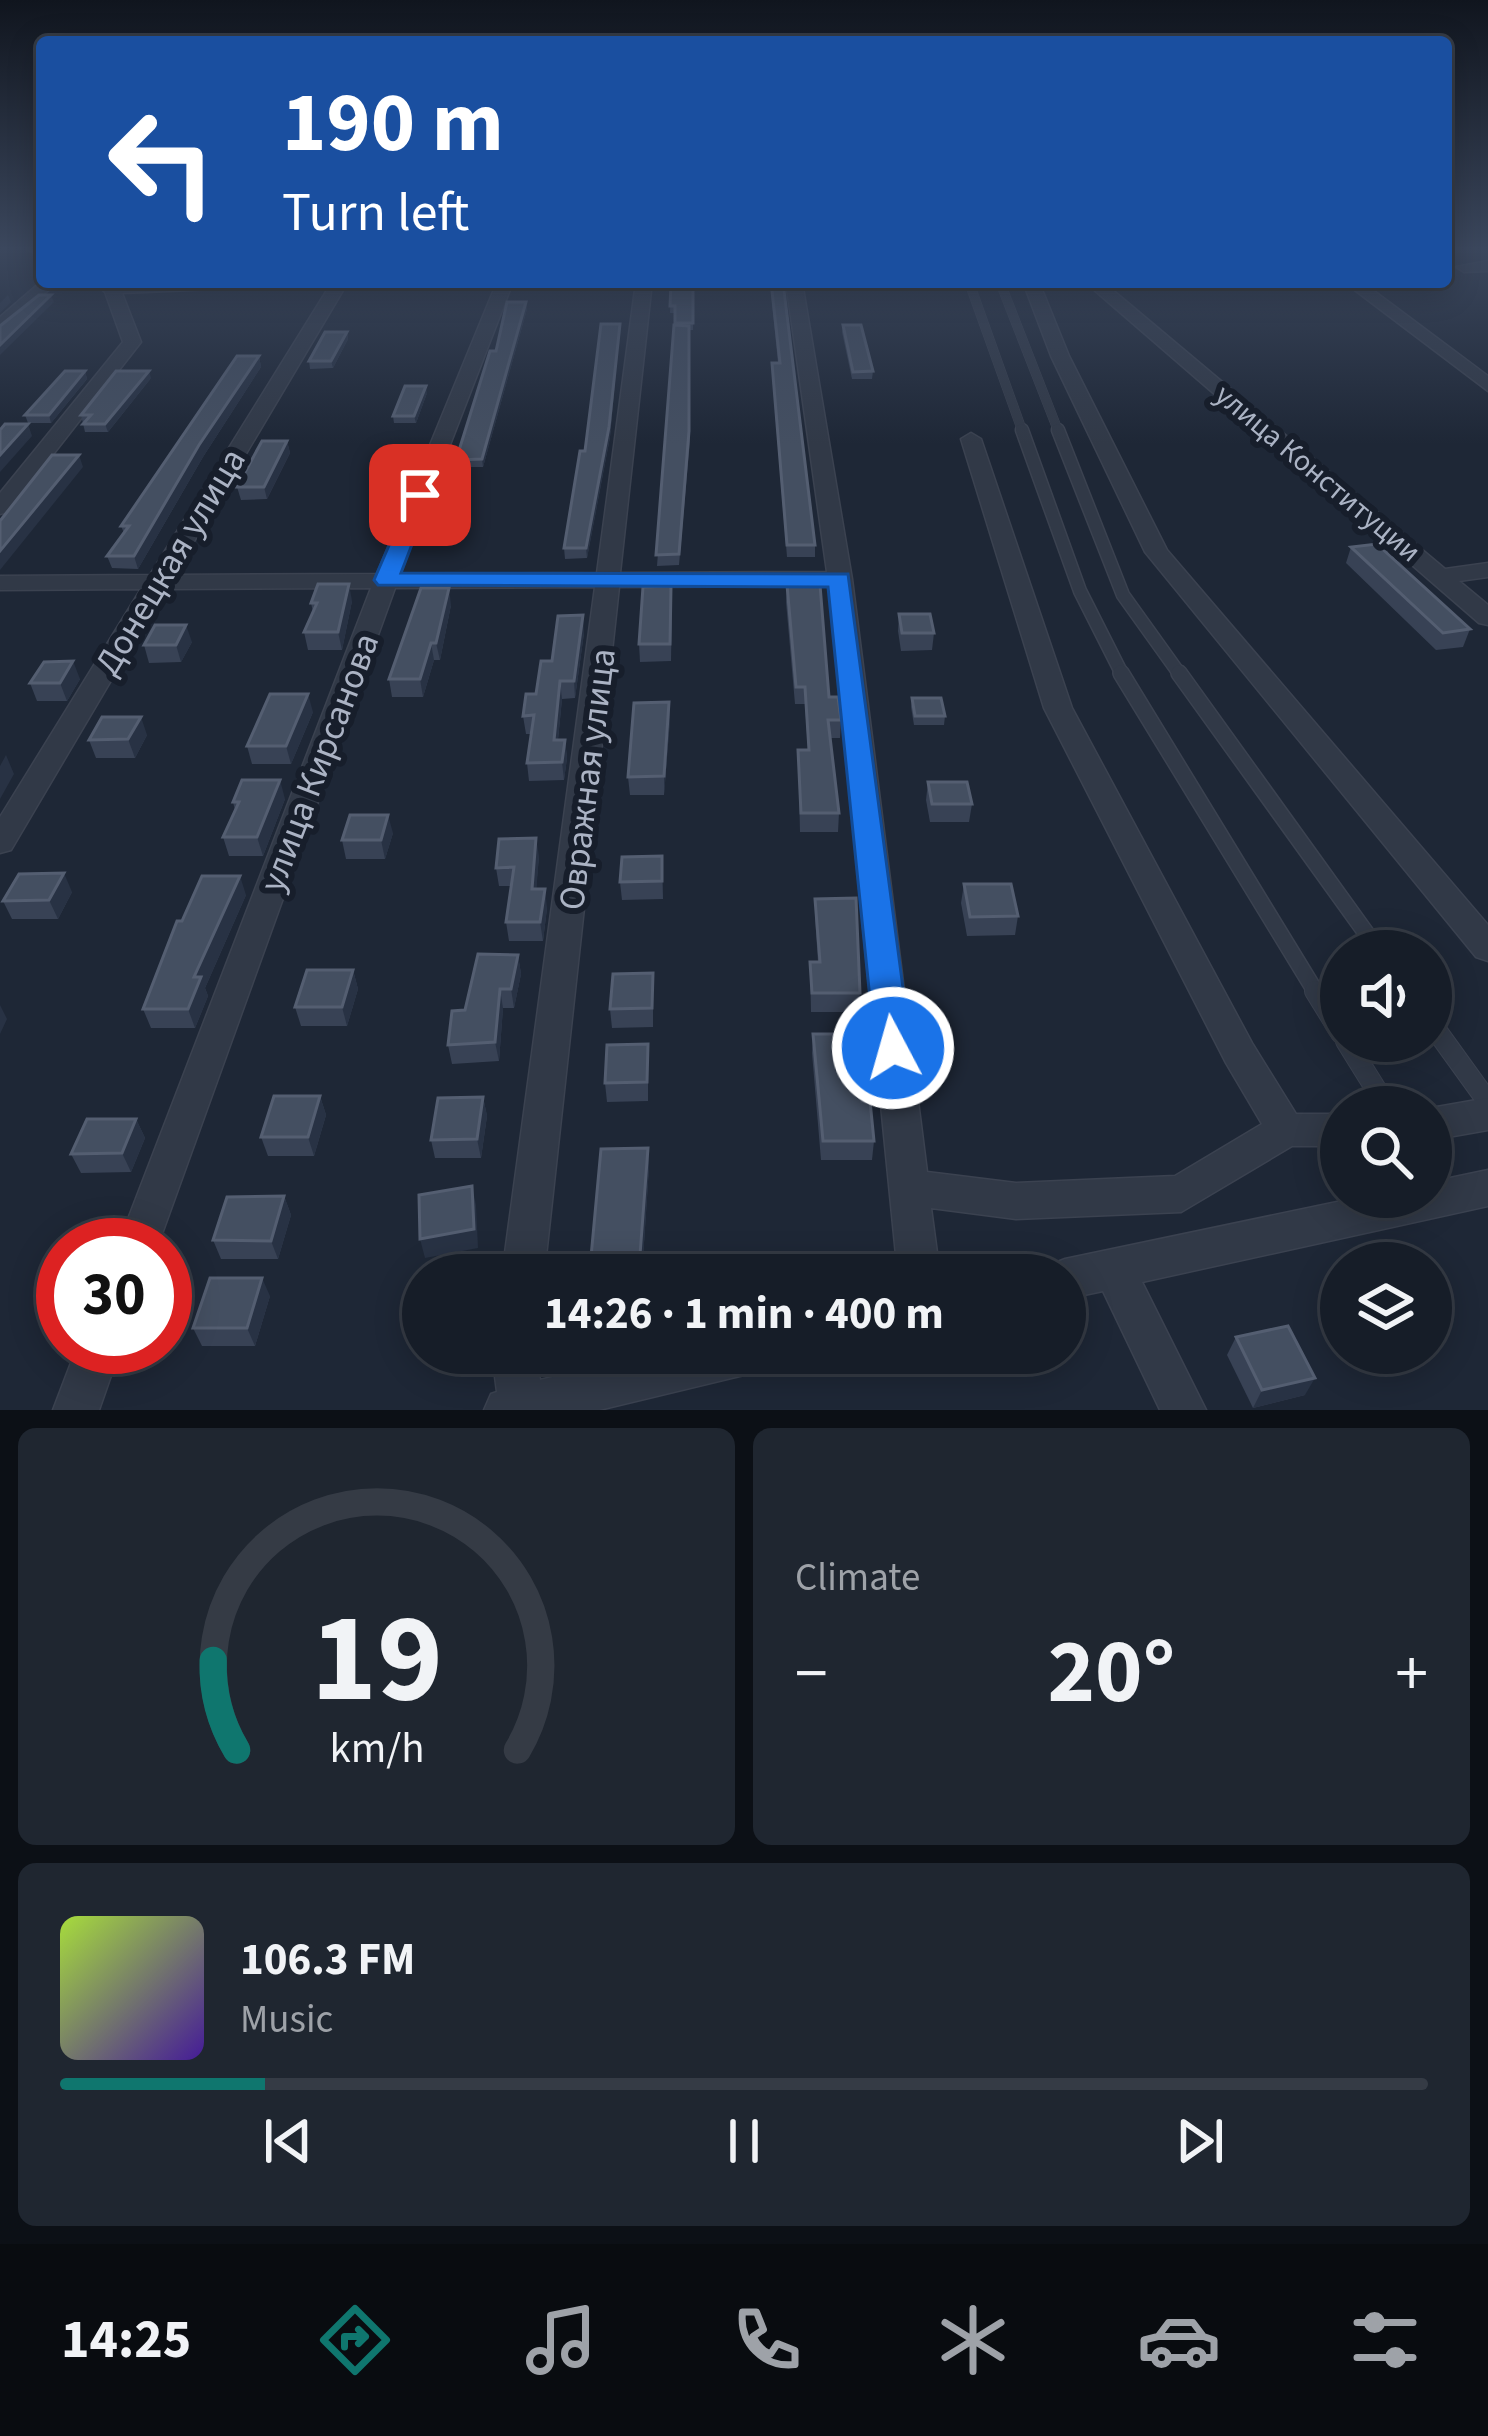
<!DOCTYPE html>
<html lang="en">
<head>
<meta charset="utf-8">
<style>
  :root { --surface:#161d28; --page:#1f2630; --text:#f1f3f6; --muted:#9ea2a8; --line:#353b45; --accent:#0f766e }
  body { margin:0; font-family:"Source Sans 3",sans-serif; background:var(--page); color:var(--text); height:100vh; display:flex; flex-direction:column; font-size:45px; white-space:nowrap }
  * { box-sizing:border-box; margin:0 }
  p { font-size:39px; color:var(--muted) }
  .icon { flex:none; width:66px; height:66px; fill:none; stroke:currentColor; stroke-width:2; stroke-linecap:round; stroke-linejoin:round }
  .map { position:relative; height:1410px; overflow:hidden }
  .details { display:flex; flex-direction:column; gap:18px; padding:18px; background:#0c1016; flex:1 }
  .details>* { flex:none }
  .top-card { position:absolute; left:36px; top:36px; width:1416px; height:252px; border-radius:12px; box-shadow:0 6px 30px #0003,0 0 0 3px var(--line); background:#1a4fa0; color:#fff; overflow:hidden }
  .controls { position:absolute; left:1320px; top:930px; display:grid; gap:24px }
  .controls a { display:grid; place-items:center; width:132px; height:132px; border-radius:50%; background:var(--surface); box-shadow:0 6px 30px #0003,0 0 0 3px var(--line); font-size:60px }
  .speed { position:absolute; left:36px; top:1218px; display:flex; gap:24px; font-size:60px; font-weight:700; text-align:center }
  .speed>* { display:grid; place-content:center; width:156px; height:156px; border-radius:50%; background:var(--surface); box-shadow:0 6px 30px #0003,0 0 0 3px var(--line); line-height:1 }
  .speed .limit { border:18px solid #d22; background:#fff; color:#111 }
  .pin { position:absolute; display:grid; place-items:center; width:102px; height:102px; color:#fff; margin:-51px; border-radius:24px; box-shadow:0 6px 18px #0006 }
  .me { position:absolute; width:132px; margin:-66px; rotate:354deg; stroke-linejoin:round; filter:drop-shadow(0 0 9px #0008) }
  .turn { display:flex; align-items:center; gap:42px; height:252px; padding:0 48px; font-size:54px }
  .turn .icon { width:156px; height:156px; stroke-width:2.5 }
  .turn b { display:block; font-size:84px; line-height:102px }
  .big { font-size:90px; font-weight:700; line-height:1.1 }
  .details .card { flex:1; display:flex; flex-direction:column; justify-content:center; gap:18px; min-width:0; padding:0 42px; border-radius:18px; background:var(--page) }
  .details .dial { align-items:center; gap:0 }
  .dial svg { height:312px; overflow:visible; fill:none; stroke:var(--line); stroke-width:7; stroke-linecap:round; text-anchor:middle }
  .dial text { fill:var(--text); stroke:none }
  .song { display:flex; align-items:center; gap:36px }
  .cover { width:144px; height:144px; border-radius:18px; background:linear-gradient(135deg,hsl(80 70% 55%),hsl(260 70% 35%)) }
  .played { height:12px; border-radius:6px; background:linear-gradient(90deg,var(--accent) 15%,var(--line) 15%) }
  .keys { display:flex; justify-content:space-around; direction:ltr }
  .heat { display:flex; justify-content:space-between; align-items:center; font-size:66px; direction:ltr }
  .details .tiles { flex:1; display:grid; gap:18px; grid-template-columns:1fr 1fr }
  .card:last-child { grid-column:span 2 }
  .trip { position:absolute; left:402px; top:1254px; width:684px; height:120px; border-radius:60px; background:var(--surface); box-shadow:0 6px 30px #0003,0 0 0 3px var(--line); font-weight:700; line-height:120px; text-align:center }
  .tab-bar { display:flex; height:192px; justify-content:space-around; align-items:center; background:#090c10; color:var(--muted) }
  .tab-bar .icon { width:84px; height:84px }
  .tab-bar .current { color:var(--accent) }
  .tab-bar b { font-size:54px; color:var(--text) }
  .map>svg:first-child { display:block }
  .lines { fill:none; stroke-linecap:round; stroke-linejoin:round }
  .service-far3-casing { stroke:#3b4250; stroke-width:10 }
  .service-far2-casing { stroke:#3b4250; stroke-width:15 }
  .service-far1-casing { stroke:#3b4250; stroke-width:18 }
  .service-casing { stroke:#3b4250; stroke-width:22 }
  .minor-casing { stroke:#3b4250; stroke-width:3 }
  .service-far3 { stroke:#313947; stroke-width:9 }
  .service-far2 { stroke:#313947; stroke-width:12 }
  .service-far1 { stroke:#313947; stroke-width:15 }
  .service { stroke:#313947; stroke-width:20 }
  .minor { fill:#313947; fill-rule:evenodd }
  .wall { fill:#384255 }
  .shaded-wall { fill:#283244 }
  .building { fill:#444f61; stroke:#545e71; stroke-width:3 }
  .route { fill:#1a73e8; stroke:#114b97; stroke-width:3 }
  .labels { text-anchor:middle; stroke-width:12; stroke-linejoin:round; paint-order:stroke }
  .far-street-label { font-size:30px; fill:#abb3c4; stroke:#171e2b }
  .street-label { font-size:36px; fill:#abb3c4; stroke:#171e2b }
</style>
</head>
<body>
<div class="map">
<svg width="1488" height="1410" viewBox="0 0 1488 1410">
  <rect width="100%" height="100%" fill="#1e2736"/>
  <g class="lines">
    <defs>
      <g id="service-far3">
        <path d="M969,282L1023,433"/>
        <path d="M1000,282L1059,433"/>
      </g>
      <g id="service-far2">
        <path d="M1022,430L1080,591L1123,676"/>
        <path d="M1058,430L1123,595L1181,676"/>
      </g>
      <g id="service-far1">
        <path d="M1121,673L1317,994"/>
        <path d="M1179,673L1379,951"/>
      </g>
      <g id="service">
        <path d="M1315,991L1341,1033"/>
        <path d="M1431,1023L1488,1102"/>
        <path d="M1346,1041L1387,1107"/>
      </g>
      <g id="minor">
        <path d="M21,247H42V256Z"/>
        <path d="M1488,261V271L1464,272L1456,267Z"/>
        <path d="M42,281L58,282L0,331V317Z"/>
        <path d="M93,282H272L264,287L122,293L141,342L8,512L0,514V493L123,342L105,292Z"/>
        <path d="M332,282H348L174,575L377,574L497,282H513L400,574L597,573L636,282H652L620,573L827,572L786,282H802L852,579L927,1172L1016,1183L1175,1176L1262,1124L1226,1063L1044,708L961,439L971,433L981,439L1072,708L1252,1043L1296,1114H1341V1146H1292L1181,1212L1016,1219L931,1208L940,1275H898L829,586L619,587L544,1275H502L595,587L395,588L158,1245H118L371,588L165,589L11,850L0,853V817L141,589L0,590V576L150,575Z"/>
        <path d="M1023,282H1039L1069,356L1167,550L1488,925V961L1476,957L1145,552L1051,356Z"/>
        <path d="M1085,282H1103L1445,569L1488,563V577L1459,581L1488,605V625L1479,623Z"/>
        <path d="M1344,282H1362L1488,376V391Z"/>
        <path d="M1488,1098V1130L1431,1140V1108Z"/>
        <path d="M1488,1170V1206L1142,1282L1206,1410H1160L1103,1291L1065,1299V1275H1046L1050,1265L1065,1259L1361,1197H1431V1182Z"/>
        <path d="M77,1347H121L99,1410H53Z"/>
        <path d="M492,1353H536L540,1380L652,1353H766L759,1368L744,1375L599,1410H484L491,1394L497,1392Z"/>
      </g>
    </defs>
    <use href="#service-far3" class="service-far3-casing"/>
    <use href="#service-far2" class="service-far2-casing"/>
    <use href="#service-far1" class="service-far1-casing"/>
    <use href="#service" class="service-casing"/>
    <use href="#minor" class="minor-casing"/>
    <use href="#service-far3" class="service-far3"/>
    <use href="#service-far2" class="service-far2"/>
    <use href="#service-far1" class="service-far1"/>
    <use href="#service" class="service"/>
    <use href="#minor" class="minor"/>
  </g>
  <g class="wall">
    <path d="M770,282L815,545V557H787L772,374V363H778Z"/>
    <path d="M671,284H693V330H689L690,441L679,565L657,566L675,325V313H670Z"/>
    <path d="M526,302L527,309L483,467H457L456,460L496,351Z"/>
    <path d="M620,324L610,437L587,558L565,559L564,548L585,451Z"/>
    <path d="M843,325L873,371L872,379H852L842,332Z"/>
    <path d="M347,332L348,339L333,368L310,369L309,361Z"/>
    <path d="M259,356L261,367L203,457L138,569L112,568L107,556L124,533L121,526Z"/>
    <path d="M85,371L87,379L51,423H28L25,415Z"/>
    <path d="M151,378L108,432H85L81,415Z"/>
    <path d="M427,393L416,423H394L393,416Z"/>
    <path d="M287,441L290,453L267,499L241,500L237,487Z"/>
    <path d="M1351,547L1470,629L1463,647L1436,650L1346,563Z"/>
    <path d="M787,585L829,697L841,720L840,738H830L839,813L838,832H800L798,750H808L805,704H795L786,602Z"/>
    <path d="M352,601L342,650H308L304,632L313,612L311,603Z"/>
    <path d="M672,603L671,661L640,662L639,644Z"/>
    <path d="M451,605L440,660H434L423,697H392L389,679Z"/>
    <path d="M899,614L934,633L932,650L901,651L898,631Z"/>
    <path d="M584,633L575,698L562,699L558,740H565L567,758L564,780L529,781L527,763L531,734H526L523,716L552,661Z"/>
    <path d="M192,642L181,662L149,663L144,645Z"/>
    <path d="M80,679L67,701H37L30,683Z"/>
    <path d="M912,698L945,716L944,725H914L911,707Z"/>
    <path d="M669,702L670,720L664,795H630L628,777Z"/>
    <path d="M313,712L291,764H252L247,746Z"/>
    <path d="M147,735L135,758H96L89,740Z"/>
    <path d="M928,782L972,804L969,822H930L926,800Z"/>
    <path d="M285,799L263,856H229L223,837L235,810L233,802Z"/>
    <path d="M393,833L385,859H346L342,840Z"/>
    <path d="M539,856L536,889L547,908L543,941H509L506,922L511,886H499L496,868Z"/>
    <path d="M662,856L663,899L622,900L620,882Z"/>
    <path d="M964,884L1018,916L1015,935L967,936L961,903Z"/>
    <path d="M72,892L58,919H12L3,901Z"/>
    <path d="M246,895L205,988L208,996L195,1028H151L143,1009L182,921Z"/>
    <path d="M815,899L860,993L858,1012H811L810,962H818L815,917Z"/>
    <path d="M518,955L521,974L514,1008H503L499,1061L452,1064L448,1045L465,1010Z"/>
    <path d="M353,970L358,989L347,1026H301L295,1007Z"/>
    <path d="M653,973V1027L612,1028L610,1009Z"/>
    <path d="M813,1034L862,1101L874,1141L872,1160H821L812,1053Z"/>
    <path d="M648,1044V1101L607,1102L605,1083Z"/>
    <path d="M320,1096L326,1115L314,1156H268L261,1137Z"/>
    <path d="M483,1097L487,1116L481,1158H435L431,1140Z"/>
    <path d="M136,1119L145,1138L131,1172L81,1173L71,1154Z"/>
    <path d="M648,1148L649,1167L642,1274L594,1275L591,1257Z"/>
    <path d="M284,1196L291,1215L278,1259H221L213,1240Z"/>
    <path d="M270,1296L255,1346H202L193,1328Z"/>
    <path d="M1236,1337L1305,1395L1253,1408L1227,1355Z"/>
  </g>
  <g class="shaded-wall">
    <path d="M8,295L11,302L0,313V303Z"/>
    <path d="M51,295L54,302L0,355V345Z"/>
    <path d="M526,302L527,309L483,467L482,459Z"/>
    <path d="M620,324L610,437L587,558L586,548Z"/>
    <path d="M347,332L348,339L333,368L331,361Z"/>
    <path d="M259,356L261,367L203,457L138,569L134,556L199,445Z"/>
    <path d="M85,371L87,379L51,423L49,415Z"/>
    <path d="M149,371L151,378L108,432L105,424Z"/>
    <path d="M426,386L427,393L416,423L414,416Z"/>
    <path d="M28,424L32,436L0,472V455Z"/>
    <path d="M287,441L290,453L267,499L264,487Z"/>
    <path d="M79,455L83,467L0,570V551Z"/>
    <path d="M349,584L352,601L342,650L338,632Z"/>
    <path d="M449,588L451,605L440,660L436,643Z"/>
    <path d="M583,615L584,633L575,698L574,681Z"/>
    <path d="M186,625L192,642L181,662L176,645Z"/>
    <path d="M431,643L434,660L423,697L420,679Z"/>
    <path d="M73,661L80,679L67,701L60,683Z"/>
    <path d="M560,681L562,699L556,758L554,740Z"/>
    <path d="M308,694L313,712L291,764L286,746Z"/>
    <path d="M669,702L670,720L664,795V776Z"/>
    <path d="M141,717L147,735L135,758L128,739Z"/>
    <path d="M565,740L567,758L564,780L562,762Z"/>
    <path d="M6,755L14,774L0,799V766Z"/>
    <path d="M280,780L285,799L263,856L257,837Z"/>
    <path d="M388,815L393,833L385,859L381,840Z"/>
    <path d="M536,838L539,856L535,908L532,889Z"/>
    <path d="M64,873L72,892L58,919L49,900Z"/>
    <path d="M240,876L246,895L205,988L208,996L195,1028L188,1009L194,977Z"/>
    <path d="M545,889L547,908L543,941L540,922Z"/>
    <path d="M518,955L521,974L514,1008L511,989Z"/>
    <path d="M353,970L358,989L347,1026L342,1007Z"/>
    <path d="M500,989L503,1008L499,1061L495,1042Z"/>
    <path d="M0,1005L7,1019L0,1034Z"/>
    <path d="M320,1096L326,1115L314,1156L308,1137Z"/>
    <path d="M483,1097L487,1116L481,1158L477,1139Z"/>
    <path d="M136,1119L145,1138L131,1172L122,1153Z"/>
    <path d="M648,1148L649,1167L642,1274L640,1255Z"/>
    <path d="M472,1186L476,1205L478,1248L425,1258L420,1239Z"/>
    <path d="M284,1196L291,1215L278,1259L271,1241Z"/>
    <path d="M262,1278L270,1296L255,1346L247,1328Z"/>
    <path d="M1315,1378L1305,1395L1253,1408L1262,1390Z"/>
  </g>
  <g class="building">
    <path d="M771,282H783L815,545H787L772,363H780Z"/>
    <path d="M671,284H693V323H675V306H670Z"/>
    <path d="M39,295H51L0,345V326Z"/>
    <path d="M507,302H526L482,459L456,460L490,351H496Z"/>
    <path d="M601,324H620L609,427L586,548H564L580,451H585Z"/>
    <path d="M674,325L689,326V431L679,554L656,555Z"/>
    <path d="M843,325H861L873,371L853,372Z"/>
    <path d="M325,332H347L331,361H309Z"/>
    <path d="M237,356H259L199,445L134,556H107L129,526H121Z"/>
    <path d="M65,371H85L49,415H25Z"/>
    <path d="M116,371H149L105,424H83L91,415H81Z"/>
    <path d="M405,386H426L414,416H393Z"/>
    <path d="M5,424H28L0,455V430Z"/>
    <path d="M262,441H287L264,487H237Z"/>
    <path d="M52,455H79L0,551V521Z"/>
    <path d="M1377,544L1470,629L1443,633L1351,547Z"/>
    <path d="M318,584H349L338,632H304L317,603H311Z"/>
    <path d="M787,585H820L829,697H838L841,720H828L839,813H801L798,750H809L805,687H796Z"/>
    <path d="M671,586L670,644H639L643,587Z"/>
    <path d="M421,588H449L436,643H431L420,679H389Z"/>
    <path d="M899,614H930L934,633H902Z"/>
    <path d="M583,615L574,681H560L554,740H565L562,762L527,763L534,715L523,716L526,694H536L541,661H552L558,616Z"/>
    <path d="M155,625H186L176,645H144Z"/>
    <path d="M73,661L60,683H30L44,662Z"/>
    <path d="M270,694H308L286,746H247Z"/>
    <path d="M912,698H941L945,716H915Z"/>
    <path d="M669,702L664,776L628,777L634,703Z"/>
    <path d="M102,717H141L128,739L89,740Z"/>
    <path d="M242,780H280L257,837H223L239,802H233Z"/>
    <path d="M928,782H967L972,804H932Z"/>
    <path d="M350,815H388L381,840H342Z"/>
    <path d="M536,838L532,889H545L540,922H506L514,867L496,868L499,839Z"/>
    <path d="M662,856V881L620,882L622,857Z"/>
    <path d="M64,873L49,900L3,901L19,874Z"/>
    <path d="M202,876H240L194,977H201L188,1009H143L177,921H182Z"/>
    <path d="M964,884H1011L1018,916L970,917Z"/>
    <path d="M856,898L860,993H812L810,962H820L815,899Z"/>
    <path d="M478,954L518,955L511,989H500L495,1042L448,1045L452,1011L465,1010Z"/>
    <path d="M307,970H353L342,1007H295Z"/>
    <path d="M653,973L652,1008L610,1009L613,974Z"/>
    <path d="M813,1034H856L862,1101H870L874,1141H823Z"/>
    <path d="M648,1044L647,1082L605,1083L607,1045Z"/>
    <path d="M274,1096H320L308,1137H261Z"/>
    <path d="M483,1097L477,1139L431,1140L438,1098Z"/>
    <path d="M87,1119H136L122,1153L71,1154Z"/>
    <path d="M648,1148L640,1255L591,1257L601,1149Z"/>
    <path d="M472,1186L474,1229L420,1239L419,1195Z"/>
    <path d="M284,1196L271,1241L213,1240L227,1197Z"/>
    <path d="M210,1278H262L247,1328H193Z"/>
    <path d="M1288,1326L1315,1378L1262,1390L1236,1337Z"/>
  </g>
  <linearGradient id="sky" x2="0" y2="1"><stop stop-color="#10151e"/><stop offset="0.56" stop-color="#3b475d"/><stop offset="1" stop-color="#3b475d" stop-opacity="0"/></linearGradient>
  <rect width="1488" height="444" fill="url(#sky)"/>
  <path class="route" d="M413,490L431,495L401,573L848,574L911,1048L906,1058L893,1063L880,1058L875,1048L828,587L378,585L374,580Z"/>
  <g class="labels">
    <g class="far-street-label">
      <text transform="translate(1318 473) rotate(40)" y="10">улица Конституции</text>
    </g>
    <g class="street-label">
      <text transform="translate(169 561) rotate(-59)" y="13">Донецкая улица</text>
      <text transform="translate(318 762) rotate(-69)" y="13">улица Кирсанова</text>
      <text transform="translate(586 779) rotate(-83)" y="13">Овражная улица</text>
    </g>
  </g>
</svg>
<div class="controls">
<a><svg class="icon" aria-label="sound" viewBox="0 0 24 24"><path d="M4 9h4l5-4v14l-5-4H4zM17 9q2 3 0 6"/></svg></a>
<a><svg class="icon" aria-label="search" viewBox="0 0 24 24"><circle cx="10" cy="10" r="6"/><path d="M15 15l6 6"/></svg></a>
<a><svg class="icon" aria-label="layers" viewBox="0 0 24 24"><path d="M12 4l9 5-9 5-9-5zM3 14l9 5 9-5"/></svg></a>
</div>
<div class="speed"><div class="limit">30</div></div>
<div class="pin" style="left:420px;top:495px;background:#d93025"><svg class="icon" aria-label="arrive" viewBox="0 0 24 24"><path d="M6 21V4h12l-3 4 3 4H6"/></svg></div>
<svg class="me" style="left:893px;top:1048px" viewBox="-20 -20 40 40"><circle r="17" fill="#1a73e8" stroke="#fff" stroke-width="3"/><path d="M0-11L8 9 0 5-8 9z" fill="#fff"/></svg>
<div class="trip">14:26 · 1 min · 400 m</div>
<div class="top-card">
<div class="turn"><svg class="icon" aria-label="left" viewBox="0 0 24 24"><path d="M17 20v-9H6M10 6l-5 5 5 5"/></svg><div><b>190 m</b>Turn left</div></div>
</div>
</div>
<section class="details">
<div class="tiles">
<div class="card dial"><svg viewBox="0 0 100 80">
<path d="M14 69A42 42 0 1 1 86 69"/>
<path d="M14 69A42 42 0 0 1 8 46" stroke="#0f766e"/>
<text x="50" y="56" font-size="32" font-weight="700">19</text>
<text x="50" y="72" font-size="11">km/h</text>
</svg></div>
<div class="card"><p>Climate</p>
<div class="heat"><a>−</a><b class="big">20°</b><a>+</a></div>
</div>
<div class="card">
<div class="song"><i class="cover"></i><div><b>106.3 FM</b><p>Music</p></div></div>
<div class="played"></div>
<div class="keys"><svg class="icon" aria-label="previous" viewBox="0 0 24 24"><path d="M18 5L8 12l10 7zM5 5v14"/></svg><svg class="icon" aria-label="pause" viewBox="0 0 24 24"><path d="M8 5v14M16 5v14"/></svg><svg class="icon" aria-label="next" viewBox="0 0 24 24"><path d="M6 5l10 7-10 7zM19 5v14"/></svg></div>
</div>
</div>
</section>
<nav class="tab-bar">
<b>14:25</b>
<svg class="icon current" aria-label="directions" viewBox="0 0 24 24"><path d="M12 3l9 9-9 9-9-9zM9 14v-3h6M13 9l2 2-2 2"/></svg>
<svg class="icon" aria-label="music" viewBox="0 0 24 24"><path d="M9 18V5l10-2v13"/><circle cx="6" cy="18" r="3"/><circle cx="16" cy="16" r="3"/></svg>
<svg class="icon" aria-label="phone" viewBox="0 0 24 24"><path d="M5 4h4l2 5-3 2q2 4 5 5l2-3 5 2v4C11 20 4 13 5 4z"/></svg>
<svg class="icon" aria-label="climate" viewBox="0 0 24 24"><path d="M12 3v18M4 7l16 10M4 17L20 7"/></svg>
<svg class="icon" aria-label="car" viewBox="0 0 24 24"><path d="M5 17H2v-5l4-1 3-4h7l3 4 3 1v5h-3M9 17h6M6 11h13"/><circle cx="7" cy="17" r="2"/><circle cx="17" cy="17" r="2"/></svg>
<svg class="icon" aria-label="filters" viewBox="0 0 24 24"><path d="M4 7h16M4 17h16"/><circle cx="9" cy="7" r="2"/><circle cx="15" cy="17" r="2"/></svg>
</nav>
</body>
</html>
